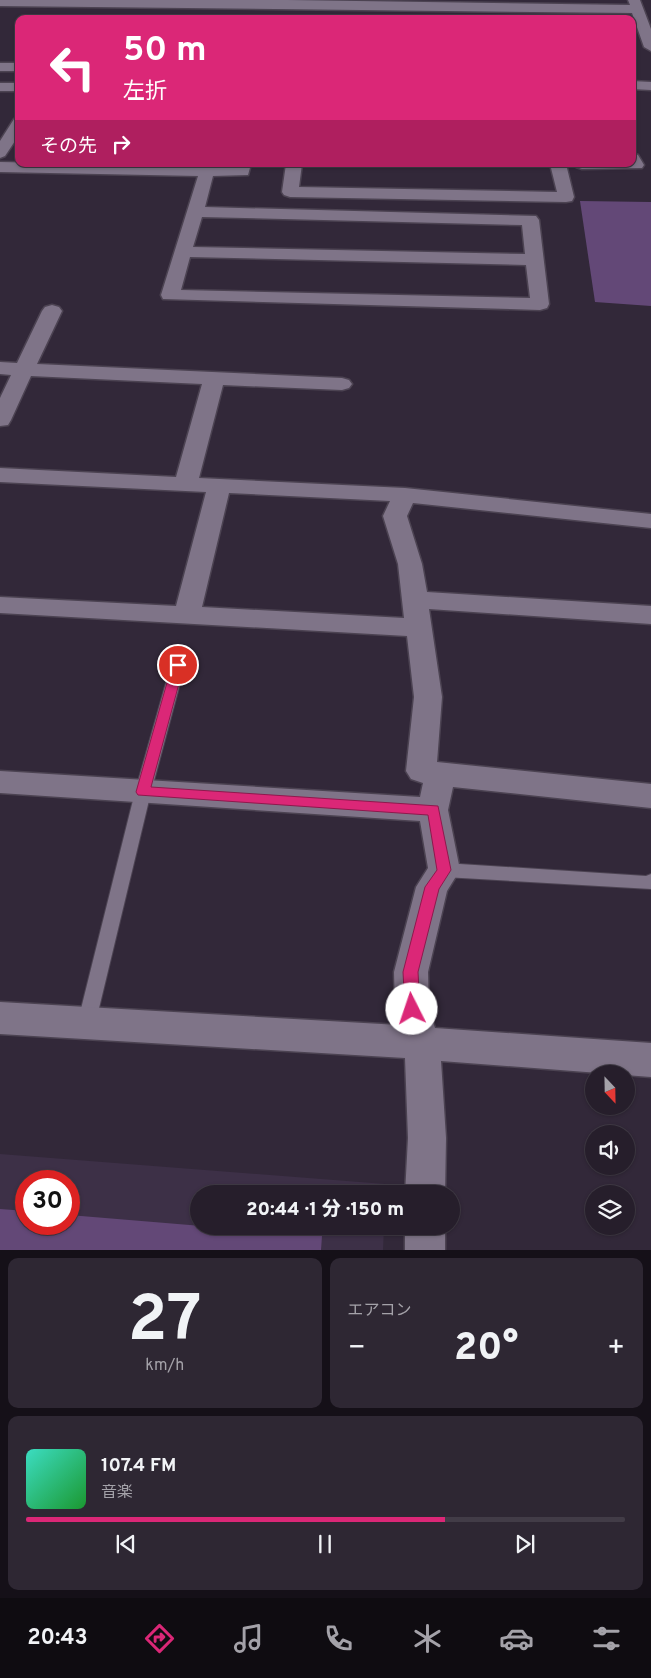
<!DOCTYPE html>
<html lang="ja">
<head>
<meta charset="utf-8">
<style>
  :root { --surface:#261e2b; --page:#2e2733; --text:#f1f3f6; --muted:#a4a2a9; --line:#423c47; --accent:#db2777 }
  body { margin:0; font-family:Overpass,"Noto Sans JP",sans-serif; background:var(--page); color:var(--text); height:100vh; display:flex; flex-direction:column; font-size:19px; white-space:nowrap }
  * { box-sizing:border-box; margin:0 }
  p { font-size:16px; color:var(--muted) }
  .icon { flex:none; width:28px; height:28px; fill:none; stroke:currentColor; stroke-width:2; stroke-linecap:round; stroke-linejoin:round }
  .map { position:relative; height:1250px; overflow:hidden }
  .panel { display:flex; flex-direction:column; gap:8px; padding:8px; background:#151018; flex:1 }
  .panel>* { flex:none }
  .banner { position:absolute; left:15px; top:15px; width:621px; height:152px; border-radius:10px; box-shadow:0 1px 4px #0004,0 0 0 1px var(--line); background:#db2777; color:#fff; overflow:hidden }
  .needle { width:32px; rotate:158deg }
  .controls { position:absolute; left:585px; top:1065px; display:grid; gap:10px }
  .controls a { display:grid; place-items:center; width:50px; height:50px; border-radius:50%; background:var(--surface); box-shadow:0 1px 4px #0004,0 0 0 1px var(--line); font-size:25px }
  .speed { position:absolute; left:15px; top:1170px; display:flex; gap:10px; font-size:25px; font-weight:700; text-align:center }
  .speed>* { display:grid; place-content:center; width:65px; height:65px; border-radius:50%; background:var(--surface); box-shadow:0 1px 4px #0004,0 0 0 1px var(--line); line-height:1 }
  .speed .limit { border:8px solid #d22; background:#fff; color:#111 }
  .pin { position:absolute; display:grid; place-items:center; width:42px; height:42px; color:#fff; margin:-21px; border:2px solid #fff; border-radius:50%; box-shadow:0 1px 5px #0007 }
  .me { position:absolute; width:55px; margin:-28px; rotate:356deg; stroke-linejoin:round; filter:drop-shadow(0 0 4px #0008) }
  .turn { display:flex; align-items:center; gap:18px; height:105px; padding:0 25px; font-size:22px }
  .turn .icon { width:65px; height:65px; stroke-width:2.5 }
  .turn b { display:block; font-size:35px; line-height:42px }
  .then { display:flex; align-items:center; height:48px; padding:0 25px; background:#0003; gap:10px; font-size:19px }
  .big { font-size:38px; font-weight:800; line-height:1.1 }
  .panel .card { flex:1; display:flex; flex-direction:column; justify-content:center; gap:8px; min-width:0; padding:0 18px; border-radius:10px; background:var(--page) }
  .panel .dial { align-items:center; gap:0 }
  .dial b { font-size:65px; line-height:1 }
  .song { display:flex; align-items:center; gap:15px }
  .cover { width:60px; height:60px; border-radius:8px; background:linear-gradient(135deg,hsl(170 70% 55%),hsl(130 70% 35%)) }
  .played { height:5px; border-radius:2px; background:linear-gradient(90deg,var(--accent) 70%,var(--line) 70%) }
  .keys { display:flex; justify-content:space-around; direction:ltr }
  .heat { display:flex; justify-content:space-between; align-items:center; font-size:28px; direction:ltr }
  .panel .tiles { flex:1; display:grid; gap:8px; grid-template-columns:1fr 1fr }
  .card:last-child { grid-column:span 2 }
  .trip { position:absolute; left:190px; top:1185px; width:270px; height:50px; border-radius:25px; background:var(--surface); box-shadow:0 1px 4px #0004,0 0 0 1px var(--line); font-weight:800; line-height:50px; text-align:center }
  .menu { display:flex; height:80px; justify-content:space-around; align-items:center; background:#0f0c11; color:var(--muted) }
  .menu .icon { width:35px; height:35px }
  .menu .selected { color:var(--accent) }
  .menu b { font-size:22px; color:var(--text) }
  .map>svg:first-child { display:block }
  .built { fill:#3d3047; fill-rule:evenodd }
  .green { fill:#634877 }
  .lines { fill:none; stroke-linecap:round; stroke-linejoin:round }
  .lane-casing { stroke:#4c4352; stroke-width:2 }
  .street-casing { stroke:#4c4352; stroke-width:3 }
  .lane { fill:#7f7488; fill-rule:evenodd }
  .street { fill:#7f7488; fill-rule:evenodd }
  .route { fill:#db2777; stroke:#8e194d }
</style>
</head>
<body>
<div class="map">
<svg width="651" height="1251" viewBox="0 0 651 1251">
  <rect width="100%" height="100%" fill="#322839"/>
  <path class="built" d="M0,1154L385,1184V1194H199V1226H384L383,1250H0ZM26,1181H69V1224H26Z"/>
  <g class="green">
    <path d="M580,201L651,202V306L595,302Z"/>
    <path d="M0,1209L26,1211V1224H69V1215L322,1236L321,1250H0Z"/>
  </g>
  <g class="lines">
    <defs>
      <g id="lane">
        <path d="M178,660L183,662L185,665L151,792L95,1025L93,1031L86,1033L79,1031L77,1025L135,792L171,665L173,662Z"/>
        <path d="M444,863L646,876L651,874V889L444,877L438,875L436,870L438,865Z"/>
      </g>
      <g id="street">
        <path d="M0,0H288L630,5L628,0H640L651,29V51L644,47L632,13L0,6Z"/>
        <rect x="0" y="63" width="19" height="8"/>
        <path d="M632,81L651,82V90L632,89Z"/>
        <rect x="0" y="83" width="19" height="8"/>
        <path d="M19,118V135L5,156L0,158V141L14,119Z"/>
        <path d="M632,153L638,155L644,165L642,168L582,169L576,167L574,164H632Z"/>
        <path d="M0,162L235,167V164H251L248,175L213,176L205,207L536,216L539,220L549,304L547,308L540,310L163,299L161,295L198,176L0,172ZM202,217L522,225L525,254L193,247ZM190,257L526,265L530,298L181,290Z"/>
        <path d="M286,164H302L299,187L557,192L550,164H566L574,197L572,201L566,202L290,197L284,195L282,192Z"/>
        <path d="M52,305L59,307L62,311L37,364L342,378L349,380L352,384L349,388L342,390L223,385L199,478L405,488L651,514V528L413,503L407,516L422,564L427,592L651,606V624L429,609L442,697L437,762L651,784V808L453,787L448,810L460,870L447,891L428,972L429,1009L435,1028L651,1043V1077L441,1061L446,1138L445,1194H405L408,1138L405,1058L0,1034V1002L399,1025L395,1009L394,972L416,887L428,868L420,821L0,793V771L420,797L423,783L411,779L406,771L414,697L407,636L0,613V597L176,606L206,492L0,482V468L176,477L202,384L31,376L11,420L8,425L0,426V398L11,375L0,374V362L17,363L42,311L45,307ZM229,493L390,501L383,516L398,564L404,618L202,607Z"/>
        <rect x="405" y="1226" width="40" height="25"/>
      </g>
    </defs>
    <use href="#lane" class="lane-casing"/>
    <use href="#street" class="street-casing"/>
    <use href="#lane" class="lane"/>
    <use href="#street" class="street"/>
  </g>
  <path class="route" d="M178,661L184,665L151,787L438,806L451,870L439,889L418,972L420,1009L418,1013L412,1015L407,1013L405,1009L403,972L425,887L437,870L428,815L138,795L136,792L172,665Z"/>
</svg>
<div class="controls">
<a><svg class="needle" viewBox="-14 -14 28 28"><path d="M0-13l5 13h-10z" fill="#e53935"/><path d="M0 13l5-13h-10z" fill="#a4a2a9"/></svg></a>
<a><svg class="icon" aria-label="sound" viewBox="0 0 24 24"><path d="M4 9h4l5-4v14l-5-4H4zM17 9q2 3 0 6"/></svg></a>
<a><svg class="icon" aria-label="layers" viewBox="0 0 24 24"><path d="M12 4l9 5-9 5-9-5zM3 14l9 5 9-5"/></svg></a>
</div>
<div class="speed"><div class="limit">30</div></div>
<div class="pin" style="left:178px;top:665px;background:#d93025"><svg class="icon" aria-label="arrive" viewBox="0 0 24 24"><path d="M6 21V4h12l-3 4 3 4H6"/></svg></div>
<svg class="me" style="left:412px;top:1009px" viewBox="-20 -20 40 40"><circle r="19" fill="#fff"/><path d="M0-13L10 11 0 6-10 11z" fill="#db2777"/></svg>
<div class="trip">20:44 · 1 分 · 150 m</div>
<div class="banner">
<div class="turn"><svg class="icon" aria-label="left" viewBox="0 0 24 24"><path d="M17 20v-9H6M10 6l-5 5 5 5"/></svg><div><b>50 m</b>左折</div></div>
<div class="then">その先<svg class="icon" aria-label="right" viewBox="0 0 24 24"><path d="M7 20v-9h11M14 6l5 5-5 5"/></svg></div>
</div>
</div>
<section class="panel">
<div class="tiles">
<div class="card dial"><b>27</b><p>km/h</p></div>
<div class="card"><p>エアコン</p>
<div class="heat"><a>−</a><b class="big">20°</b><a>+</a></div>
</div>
<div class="card">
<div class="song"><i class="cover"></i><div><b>107.4 FM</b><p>音楽</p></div></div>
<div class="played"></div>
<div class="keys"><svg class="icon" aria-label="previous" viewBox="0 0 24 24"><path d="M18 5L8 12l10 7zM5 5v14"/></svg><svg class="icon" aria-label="pause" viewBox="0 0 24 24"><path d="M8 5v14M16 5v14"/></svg><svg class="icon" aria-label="next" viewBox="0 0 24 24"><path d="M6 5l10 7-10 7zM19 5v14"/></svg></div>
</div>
</div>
</section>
<nav class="menu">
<b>20:43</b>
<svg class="icon selected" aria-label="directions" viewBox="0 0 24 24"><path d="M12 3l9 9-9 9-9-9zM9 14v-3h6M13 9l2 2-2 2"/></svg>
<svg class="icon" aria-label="music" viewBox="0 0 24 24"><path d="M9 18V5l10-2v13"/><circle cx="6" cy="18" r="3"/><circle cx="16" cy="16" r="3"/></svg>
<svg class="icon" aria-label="phone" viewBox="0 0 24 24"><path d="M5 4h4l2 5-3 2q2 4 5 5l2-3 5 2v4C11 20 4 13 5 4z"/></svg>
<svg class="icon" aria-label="climate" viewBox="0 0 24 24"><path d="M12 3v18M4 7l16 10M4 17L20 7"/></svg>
<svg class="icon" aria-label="car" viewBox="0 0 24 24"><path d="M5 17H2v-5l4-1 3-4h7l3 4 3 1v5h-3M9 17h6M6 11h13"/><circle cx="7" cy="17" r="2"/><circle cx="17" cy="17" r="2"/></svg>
<svg class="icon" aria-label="filters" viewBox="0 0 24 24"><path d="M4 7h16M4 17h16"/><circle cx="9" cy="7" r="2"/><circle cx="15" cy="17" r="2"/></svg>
</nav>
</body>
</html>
